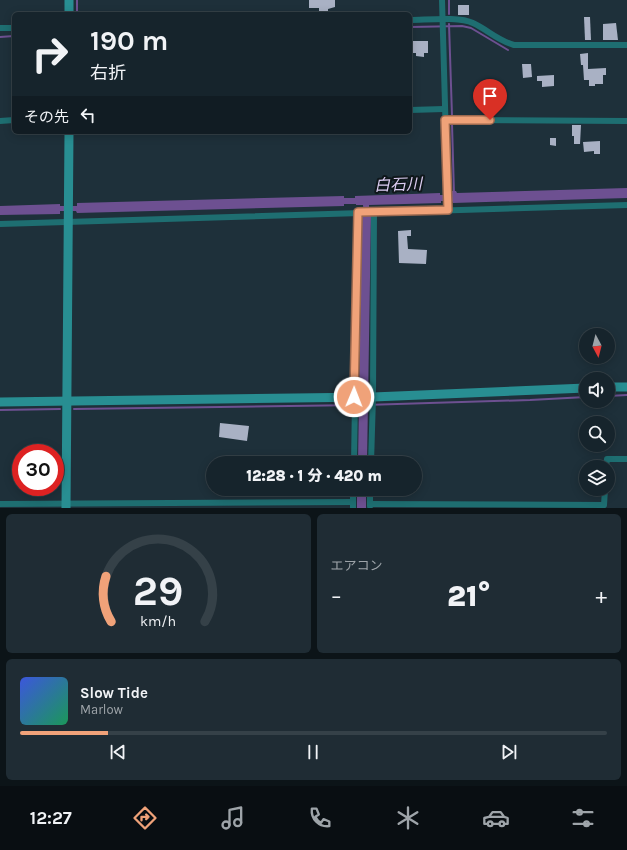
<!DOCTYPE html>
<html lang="ja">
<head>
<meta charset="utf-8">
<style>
  :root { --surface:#16242c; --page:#1f2c34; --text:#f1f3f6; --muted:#9ea4a9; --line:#354148; --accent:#f0a279 }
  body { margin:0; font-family:Karla,"Noto Sans JP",sans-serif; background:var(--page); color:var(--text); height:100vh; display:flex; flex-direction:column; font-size:15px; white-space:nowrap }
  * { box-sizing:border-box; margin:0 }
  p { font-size:13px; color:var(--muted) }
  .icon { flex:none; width:22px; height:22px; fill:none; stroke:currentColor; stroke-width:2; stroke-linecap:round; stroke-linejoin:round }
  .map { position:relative; height:508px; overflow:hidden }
  .details { display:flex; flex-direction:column; gap:6px; padding:6px; background:#0c1418; flex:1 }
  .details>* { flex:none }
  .hud { position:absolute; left:12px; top:12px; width:400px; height:122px; border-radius:6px; box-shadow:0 2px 10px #0003,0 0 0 1px var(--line); background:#16242c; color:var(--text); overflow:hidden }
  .needle { width:26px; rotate:173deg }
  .buttons { position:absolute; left:579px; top:328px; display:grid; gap:8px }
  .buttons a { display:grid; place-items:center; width:36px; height:36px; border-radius:50%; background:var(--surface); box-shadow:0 2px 10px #0003,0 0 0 1px var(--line); font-size:20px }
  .speed { position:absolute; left:12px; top:444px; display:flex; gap:8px; font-size:20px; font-weight:700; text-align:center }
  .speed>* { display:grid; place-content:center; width:52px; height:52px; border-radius:50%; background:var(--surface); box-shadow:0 2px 10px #0003,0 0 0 1px var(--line); line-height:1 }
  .speed .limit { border:6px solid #d22; background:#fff; color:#111 }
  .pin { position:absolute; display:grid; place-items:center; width:34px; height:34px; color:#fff; margin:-41px -17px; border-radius:50% 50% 50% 0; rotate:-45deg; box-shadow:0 0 4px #0007 }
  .pin .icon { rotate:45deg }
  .me { position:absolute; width:44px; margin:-22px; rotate:1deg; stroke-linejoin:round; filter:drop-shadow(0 0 3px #0008) }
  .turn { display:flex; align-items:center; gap:14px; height:84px; padding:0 12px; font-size:18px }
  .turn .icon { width:52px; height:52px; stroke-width:2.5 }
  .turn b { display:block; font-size:28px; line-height:34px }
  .then { display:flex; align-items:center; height:38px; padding:0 12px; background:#0003; gap:8px; font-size:15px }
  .big { font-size:30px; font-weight:800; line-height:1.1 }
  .details .tile { flex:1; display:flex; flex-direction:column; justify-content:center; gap:6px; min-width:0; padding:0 14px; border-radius:6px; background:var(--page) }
  .details .dial { align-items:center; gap:0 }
  .dial svg { height:104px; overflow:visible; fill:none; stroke:var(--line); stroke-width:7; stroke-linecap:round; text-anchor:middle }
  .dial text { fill:var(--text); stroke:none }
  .song { display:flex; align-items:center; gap:12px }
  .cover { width:48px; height:48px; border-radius:6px; background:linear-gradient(135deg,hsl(230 70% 55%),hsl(150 70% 35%)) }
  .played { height:4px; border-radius:2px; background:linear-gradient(90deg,var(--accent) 15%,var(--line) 15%) }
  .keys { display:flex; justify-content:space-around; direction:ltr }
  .heat { display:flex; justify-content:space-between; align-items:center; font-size:22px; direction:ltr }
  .details .tiles { flex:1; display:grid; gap:6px; grid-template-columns:1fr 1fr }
  .tile:last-child { grid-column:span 2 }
  .trip { position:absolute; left:206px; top:456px; width:216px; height:40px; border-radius:20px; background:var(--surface); box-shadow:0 2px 10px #0003,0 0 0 1px var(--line); font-weight:800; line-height:40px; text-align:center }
  .tab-bar { display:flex; height:64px; justify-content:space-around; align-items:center; background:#090e12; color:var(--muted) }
  .tab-bar .icon { width:28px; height:28px }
  .tab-bar .on { color:var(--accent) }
  .tab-bar b { font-size:18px; color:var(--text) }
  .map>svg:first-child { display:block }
  .water { fill:#6d5091 }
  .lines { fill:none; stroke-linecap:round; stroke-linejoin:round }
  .stream { stroke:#6d5091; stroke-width:2 }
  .building { fill:#a9b1c4 }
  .street { stroke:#1e6e71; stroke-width:6 }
  .secondary { stroke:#288e92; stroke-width:9 }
  .route-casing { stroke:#9c694f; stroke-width:10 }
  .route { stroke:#f0a279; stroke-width:7 }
  .labels { text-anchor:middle; stroke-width:4; stroke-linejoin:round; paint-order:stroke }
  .water-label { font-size:16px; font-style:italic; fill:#dbccf1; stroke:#0f171b }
</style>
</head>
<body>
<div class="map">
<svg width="627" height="508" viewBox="0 0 627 508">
  <rect width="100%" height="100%" fill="#1e303a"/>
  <g class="water">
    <path d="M627,188V198L453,203L452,201H441V203L369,205V216H371L367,463H358L362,216H364L363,205H356V204H344V206L77,213L76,211H60V214L0,215V206L60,204V206H77V203L344,196V198H355V196L440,193V195H452V191H456L457,193Z"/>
    <rect x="357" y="489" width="9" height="19"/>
  </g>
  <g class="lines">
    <g class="stream">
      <path d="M77,0V14"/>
      <path d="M449,0V14"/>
      <path d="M449,24L452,116"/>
      <path d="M410,27L462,26L471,28L508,50"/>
      <path d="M0,37L14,36"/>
      <path d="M452,124L454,194"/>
      <path d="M608,396L627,395"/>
      <path d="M365,405L530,400L586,397"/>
      <path d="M74,409L361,405"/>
      <path d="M0,410L60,409"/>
    </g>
  </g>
  <g class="building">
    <path d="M309,0H335V7L328,9V14H319V8H309Z"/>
    <rect x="458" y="5" width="11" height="10"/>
    <path d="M584,17H590L591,40H585Z"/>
    <path d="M616,23L618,40H603V24Z"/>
    <path d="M411,41H428V53H424V57L416,56V53H411Z"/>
    <path d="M588,53V69L606,68V75H603V84H595V86H589V80H584L583,65H581L580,54Z"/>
    <path d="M522,64H531L532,77L523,78Z"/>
    <path d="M554,75V86L542,87V81H537V76Z"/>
    <path d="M572,125H581L580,144H574V136H572Z"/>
    <path d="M550,138H556V146L550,145Z"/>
    <path d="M600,141V154H594V151L584,152L583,142Z"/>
    <path d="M411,230V236H407L408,249L427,250L426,264L399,263L398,231Z"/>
    <path d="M220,423L249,426L247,441L219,437Z"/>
  </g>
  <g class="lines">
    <g class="street">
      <path d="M442,0L448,210"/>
      <path d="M410,20C426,20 459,16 473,23C488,30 497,40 514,45H627"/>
      <path d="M0,28H14"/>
      <path d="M410,110L444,109"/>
      <path d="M445,120L627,121"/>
      <path d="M0,121L14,120"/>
      <path d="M0,224L627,205"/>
      <path d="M354,463L358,212"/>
      <path d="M371,463L373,397L374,212"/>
      <path d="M606,467L607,459H627"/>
      <path d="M0,504L353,502"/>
      <path d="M370,504L604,505L605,489"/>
      <path d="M370,506V489"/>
      <path d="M353,508V489"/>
    </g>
    <g class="secondary">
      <path d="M69,0V14"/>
      <path d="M608,387H627"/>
      <path d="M0,402L373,397L586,388"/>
      <path d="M66,508L69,132"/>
    </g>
  </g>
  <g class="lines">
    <defs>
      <path id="route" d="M354,397L358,212L448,210L445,120H490"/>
    </defs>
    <use href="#route" class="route-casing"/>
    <use href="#route" class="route"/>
  </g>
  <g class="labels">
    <g class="water-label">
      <text transform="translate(398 184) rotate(-2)" y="6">白石川</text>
    </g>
  </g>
</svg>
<div class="buttons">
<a><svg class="needle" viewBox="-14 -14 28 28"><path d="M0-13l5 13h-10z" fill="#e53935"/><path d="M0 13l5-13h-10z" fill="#9ea4a9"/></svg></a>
<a><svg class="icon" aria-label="sound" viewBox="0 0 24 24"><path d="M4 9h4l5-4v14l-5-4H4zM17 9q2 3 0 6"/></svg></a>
<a><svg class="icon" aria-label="search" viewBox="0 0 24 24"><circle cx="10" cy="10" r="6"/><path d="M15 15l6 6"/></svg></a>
<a><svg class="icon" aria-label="layers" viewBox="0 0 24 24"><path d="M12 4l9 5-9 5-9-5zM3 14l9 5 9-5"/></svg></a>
</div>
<div class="speed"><div class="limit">30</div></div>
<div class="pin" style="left:490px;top:120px;background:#d93025"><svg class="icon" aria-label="arrive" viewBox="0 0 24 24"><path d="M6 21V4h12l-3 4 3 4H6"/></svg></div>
<svg class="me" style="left:354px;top:397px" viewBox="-20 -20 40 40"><circle r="17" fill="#f0a279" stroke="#fff" stroke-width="3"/><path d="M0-11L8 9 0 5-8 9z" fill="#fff"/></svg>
<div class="trip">12:28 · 1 分 · 420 m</div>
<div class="hud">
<div class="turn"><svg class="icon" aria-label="right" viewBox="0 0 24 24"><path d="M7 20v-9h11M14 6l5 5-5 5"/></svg><div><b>190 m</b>右折</div></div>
<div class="then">その先<svg class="icon" aria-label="left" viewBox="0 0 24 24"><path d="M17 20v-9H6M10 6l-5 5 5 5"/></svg></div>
</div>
</div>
<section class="details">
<div class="tiles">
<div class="tile dial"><svg viewBox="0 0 100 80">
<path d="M14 69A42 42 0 1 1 86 69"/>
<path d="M14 69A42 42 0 0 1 10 34" stroke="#f0a279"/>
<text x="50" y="56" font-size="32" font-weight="700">29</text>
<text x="50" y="72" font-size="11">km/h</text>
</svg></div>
<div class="tile"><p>エアコン</p>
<div class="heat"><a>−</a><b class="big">21°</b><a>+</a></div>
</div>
<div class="tile">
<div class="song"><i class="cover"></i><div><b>Slow Tide</b><p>Marlow</p></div></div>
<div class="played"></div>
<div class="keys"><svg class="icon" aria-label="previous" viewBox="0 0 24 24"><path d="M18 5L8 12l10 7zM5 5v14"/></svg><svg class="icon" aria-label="pause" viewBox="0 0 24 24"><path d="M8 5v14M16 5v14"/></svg><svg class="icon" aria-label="next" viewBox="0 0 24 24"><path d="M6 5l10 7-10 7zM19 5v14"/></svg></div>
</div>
</div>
</section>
<nav class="tab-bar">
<b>12:27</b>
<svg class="icon on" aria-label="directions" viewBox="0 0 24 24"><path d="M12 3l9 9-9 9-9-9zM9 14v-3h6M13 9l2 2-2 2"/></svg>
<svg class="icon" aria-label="music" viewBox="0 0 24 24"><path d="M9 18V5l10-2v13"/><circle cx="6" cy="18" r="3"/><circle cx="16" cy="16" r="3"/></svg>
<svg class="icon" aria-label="phone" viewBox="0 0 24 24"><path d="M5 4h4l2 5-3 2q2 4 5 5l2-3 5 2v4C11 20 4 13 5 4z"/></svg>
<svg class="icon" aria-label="climate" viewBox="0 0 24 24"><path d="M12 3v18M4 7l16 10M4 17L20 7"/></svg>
<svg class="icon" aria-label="car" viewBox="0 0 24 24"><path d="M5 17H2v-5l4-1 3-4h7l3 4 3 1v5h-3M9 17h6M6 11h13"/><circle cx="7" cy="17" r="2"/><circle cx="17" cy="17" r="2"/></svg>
<svg class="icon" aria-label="filters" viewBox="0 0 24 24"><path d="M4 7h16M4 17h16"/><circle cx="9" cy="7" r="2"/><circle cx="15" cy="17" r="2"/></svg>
</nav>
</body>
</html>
